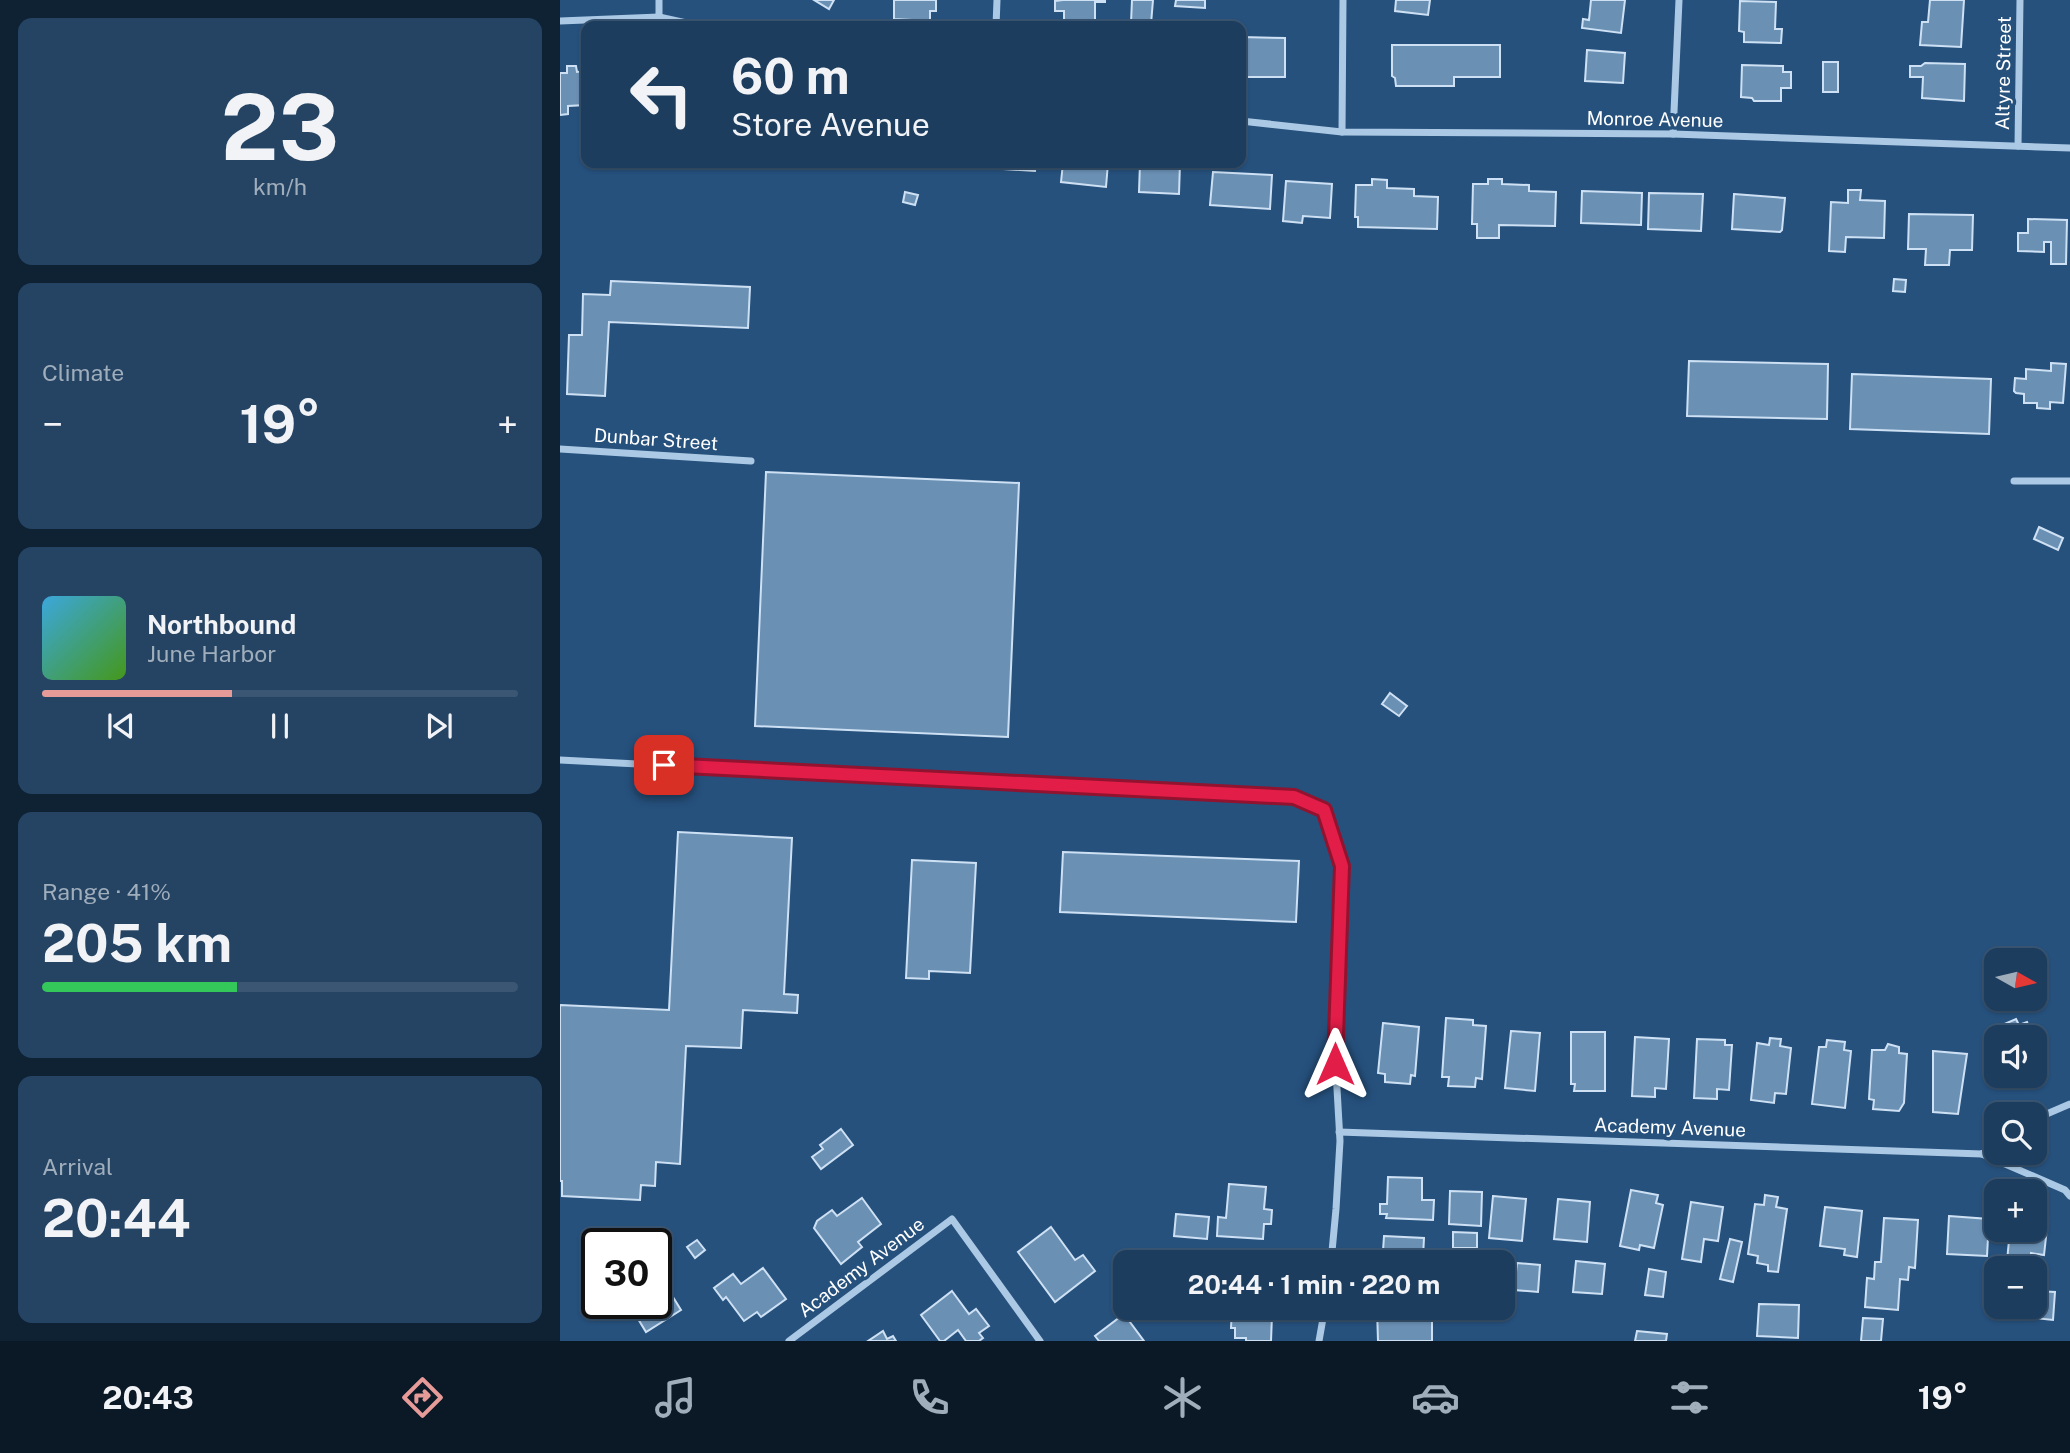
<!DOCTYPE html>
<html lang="en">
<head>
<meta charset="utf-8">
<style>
  :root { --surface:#1c3d5e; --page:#254464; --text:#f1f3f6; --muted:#a0aebc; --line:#3a5673; --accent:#e69b98 }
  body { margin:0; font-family:"Public Sans",sans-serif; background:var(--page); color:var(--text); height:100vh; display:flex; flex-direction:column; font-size:26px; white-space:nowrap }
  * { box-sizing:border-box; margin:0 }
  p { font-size:23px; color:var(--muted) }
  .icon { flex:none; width:38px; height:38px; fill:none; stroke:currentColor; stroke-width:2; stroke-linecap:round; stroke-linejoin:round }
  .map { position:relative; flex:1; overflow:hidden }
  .details { display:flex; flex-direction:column; gap:18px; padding:18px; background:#0f2234; width:560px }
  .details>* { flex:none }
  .guide { position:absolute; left:21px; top:21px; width:665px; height:147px; border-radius:14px; box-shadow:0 2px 5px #0004,0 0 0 2px var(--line); background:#1c3d5e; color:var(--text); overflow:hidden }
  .needle { width:46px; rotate:98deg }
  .fabs { position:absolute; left:1424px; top:948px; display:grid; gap:14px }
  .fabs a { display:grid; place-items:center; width:63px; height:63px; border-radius:14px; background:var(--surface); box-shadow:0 2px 5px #0004,0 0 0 2px var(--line); font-size:35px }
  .speed { position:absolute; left:21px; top:1228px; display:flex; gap:14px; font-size:35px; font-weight:700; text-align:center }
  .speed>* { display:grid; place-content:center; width:91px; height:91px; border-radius:50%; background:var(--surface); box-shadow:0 2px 5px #0004,0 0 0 2px var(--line); line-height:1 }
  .speed .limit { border:4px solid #111; border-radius:10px; background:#fff; color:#111 }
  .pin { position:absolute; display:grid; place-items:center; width:60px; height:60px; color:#fff; margin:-30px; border-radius:14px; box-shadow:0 4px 10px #0006 }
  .me { position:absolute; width:77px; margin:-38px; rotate:0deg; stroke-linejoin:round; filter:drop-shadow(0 0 5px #0008) }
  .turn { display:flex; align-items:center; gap:24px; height:147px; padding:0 35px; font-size:32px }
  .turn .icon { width:91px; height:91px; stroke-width:2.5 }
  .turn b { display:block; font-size:49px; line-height:60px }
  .big { font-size:52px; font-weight:700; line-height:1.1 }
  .details .widget { flex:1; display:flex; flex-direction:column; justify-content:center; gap:10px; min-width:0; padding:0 24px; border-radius:14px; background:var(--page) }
  .details .dial { align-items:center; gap:0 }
  .dial b { font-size:91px; line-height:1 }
  .song { display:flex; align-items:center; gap:21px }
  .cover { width:84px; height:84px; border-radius:10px; background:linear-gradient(135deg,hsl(200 70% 55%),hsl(100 70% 35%)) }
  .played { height:7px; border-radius:4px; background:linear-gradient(90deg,var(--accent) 40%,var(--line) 40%) }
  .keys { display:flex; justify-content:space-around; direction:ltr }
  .heat { display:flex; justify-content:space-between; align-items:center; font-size:38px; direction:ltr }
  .charge { height:10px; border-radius:5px; background:linear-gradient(90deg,#34c759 41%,var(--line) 0) }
  .trip { position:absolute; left:553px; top:1250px; width:402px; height:70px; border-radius:14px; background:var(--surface); box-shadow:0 2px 5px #0004,0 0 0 2px var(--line); font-weight:700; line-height:70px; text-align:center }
  .menu { display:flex; height:112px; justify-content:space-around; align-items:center; background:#0b1826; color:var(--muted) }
  .menu .icon { width:49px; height:49px }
  .menu .on { color:var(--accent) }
  .menu b { font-size:32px; color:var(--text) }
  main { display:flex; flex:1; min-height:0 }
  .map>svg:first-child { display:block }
  .building { fill:#6a90b4; stroke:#cee1f4; stroke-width:2 }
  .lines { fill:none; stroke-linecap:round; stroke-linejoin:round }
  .minor { stroke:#abc9e5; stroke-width:7 }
  .route-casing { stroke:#92132f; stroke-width:18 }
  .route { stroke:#e11d48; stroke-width:12 }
  .labels { text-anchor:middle; stroke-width:7; stroke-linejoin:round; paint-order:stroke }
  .street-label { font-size:19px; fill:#fff; stroke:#26517d }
</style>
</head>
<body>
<main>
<section class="details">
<div class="widget dial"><b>23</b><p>km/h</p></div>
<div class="widget"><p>Climate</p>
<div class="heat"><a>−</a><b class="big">19°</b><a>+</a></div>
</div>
<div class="widget">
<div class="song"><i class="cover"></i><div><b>Northbound</b><p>June Harbor</p></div></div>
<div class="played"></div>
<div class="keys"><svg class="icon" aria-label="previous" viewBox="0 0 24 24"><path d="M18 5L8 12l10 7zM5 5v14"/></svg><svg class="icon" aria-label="pause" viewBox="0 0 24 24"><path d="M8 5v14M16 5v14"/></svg><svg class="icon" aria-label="next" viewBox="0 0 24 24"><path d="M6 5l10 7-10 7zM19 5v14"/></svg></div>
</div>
<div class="widget"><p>Range · 41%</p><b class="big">205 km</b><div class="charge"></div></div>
<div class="widget"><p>Arrival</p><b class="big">20:44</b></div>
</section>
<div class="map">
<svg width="1510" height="1341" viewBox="0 0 1510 1341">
  <rect width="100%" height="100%" fill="#26517d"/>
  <g class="building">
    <path d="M254,0H274L269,9Z"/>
    <path d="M334,0H376V11H370V21L334,19Z"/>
    <path d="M503,0H545V2H535V24H504V11H495V1Z"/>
    <path d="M572,0H593L591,24L571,23Z"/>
    <path d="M616,0H645V8L615,6Z"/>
    <path d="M836,0H870L868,15L835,11Z"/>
    <path d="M1031,0H1065L1061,33L1022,28L1023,19L1029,20Z"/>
    <path d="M1370,0H1404L1401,47L1360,45L1362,22H1368Z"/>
    <path d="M1180,1L1216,2L1215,29H1222L1221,43L1184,42V32L1179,31Z"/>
    <path d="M681,37L725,38V77H681Z"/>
    <path d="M832,45H940V77H894V86H836L835,78L832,76Z"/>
    <path d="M1027,50L1065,53L1063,83L1025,81Z"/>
    <rect x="1263" y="62" width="15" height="30"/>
    <path d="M1365,63L1405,64L1404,101L1362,98L1363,77H1350V66H1361Z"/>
    <path d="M1182,65L1223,66V72H1231V88H1221V101H1194L1192,98L1181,97Z"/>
    <path d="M7,66H16L17,72L26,71V105L8,106V114L0,115V73H7Z"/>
    <path d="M428,163H476L475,171L428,168Z"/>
    <path d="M503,163H548L546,187L501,182Z"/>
    <path d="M580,163H620L619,194L579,192Z"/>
    <path d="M653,172L712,175L710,209L650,205Z"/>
    <path d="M812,179L827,180V188L854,189V196L878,197L877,229L798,227V217H795L796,185H812Z"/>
    <path d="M928,179H942V184L969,185V191L996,192L995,226L939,225V238H917V224H912L913,184H928Z"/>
    <path d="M726,181L772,184L770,218L743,216L742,223L723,221Z"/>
    <path d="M1288,190H1301L1300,200L1325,201L1324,238L1286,237L1285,252L1269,251L1271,202L1288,203Z"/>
    <path d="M1022,191L1082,193L1081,225L1021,223Z"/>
    <path d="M345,192L358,195L355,205L343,202Z"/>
    <path d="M1089,193L1143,194L1141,231L1088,229Z"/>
    <path d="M1174,194L1225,198L1222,230L1220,232L1172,229Z"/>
    <path d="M1349,214L1413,215L1412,250H1390L1389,265H1365L1366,249H1348Z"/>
    <path d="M1468,219L1507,220L1506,264H1491V242H1484V252L1458,251V233H1468Z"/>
    <path d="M1334,279L1346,280L1345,292L1333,291Z"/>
    <path d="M51,281L190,287L188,328L49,322L45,396L7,394L9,335H22L23,294L50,295Z"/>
    <path d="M1129,361L1268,364L1267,419L1127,416Z"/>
    <path d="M1491,363L1506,364L1503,403L1490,402V409L1477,408V403H1464V394L1456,393L1454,391L1455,378L1466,379V369L1491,371Z"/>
    <path d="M1292,374L1431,379L1429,434L1290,429Z"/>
    <path d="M206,472L459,483L448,737L195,726Z"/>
    <path d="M1479,527L1503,538L1498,550L1474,539Z"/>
    <path d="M830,693L847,706L839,716L822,704Z"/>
    <path d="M118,832L232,838L224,994L238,995L237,1013L183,1010L181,1048L126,1046L120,1164L96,1162L95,1186L81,1185L80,1200L2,1196V1181H0V1005L109,1010Z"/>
    <path d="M503,852L739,861L736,922L500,912Z"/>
    <path d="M352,860L416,863L410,973L369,971V979L346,978Z"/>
    <path d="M886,1018L913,1020V1025L926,1026L922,1079L916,1078L915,1087L888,1086L889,1077H882Z"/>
    <path d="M1456,1019L1459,1025L1467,1022L1474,1038H1437L1435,1035L1445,1031L1442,1025Z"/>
    <path d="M823,1023L859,1027L855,1076L851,1075L850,1084L825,1082V1074L818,1073Z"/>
    <path d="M951,1031L980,1033L975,1091L945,1088Z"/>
    <path d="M1011,1032H1045V1091H1014L1015,1084H1011Z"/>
    <path d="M1075,1037L1109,1039L1106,1089L1095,1088V1097L1072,1096Z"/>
    <path d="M1210,1038L1221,1039L1220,1046L1231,1048L1226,1094L1215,1093L1214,1103L1191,1100L1197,1043L1209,1045Z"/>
    <path d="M1137,1039L1165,1040V1045H1172L1169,1090L1157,1089V1099L1134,1098Z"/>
    <path d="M1267,1040L1285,1042L1284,1050L1291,1051L1285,1108L1252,1104L1259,1047H1266Z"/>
    <path d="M1475,1042L1487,1068L1482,1070L1485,1077L1458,1088L1453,1076H1475Z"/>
    <path d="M1328,1044L1339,1047V1053L1347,1054L1344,1103L1339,1111L1313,1109L1314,1100L1309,1099L1312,1050H1325Z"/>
    <path d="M1373,1051L1407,1054L1398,1114L1373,1112Z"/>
    <path d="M281,1129L293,1145L261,1169L252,1157L263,1149L260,1145Z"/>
    <path d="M828,1177L862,1178V1200H874L873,1220L826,1218L827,1214H820V1204H827Z"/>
    <path d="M669,1184L706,1187L704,1209L712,1210L711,1224H704L703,1239L657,1236L658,1217L666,1218Z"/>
    <path d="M1071,1190L1098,1195L1096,1203L1103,1205L1094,1248L1080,1245L1079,1250L1060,1246Z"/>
    <path d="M890,1191L922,1192L921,1226L889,1224Z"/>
    <path d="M1205,1195L1218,1197L1216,1207L1227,1209L1218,1272L1208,1271V1265L1197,1263L1198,1256L1188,1254L1195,1204L1204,1205Z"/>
    <path d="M933,1196L966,1199L962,1241L929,1238Z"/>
    <path d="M302,1198L321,1224L298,1242L302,1247L281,1264L254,1228L257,1221L272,1210L277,1216Z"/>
    <path d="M998,1199L1030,1202L1027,1242L994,1239Z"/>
    <path d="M1131,1202L1163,1207L1158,1241L1144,1239L1141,1262L1122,1259Z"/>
    <path d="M1265,1207L1302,1211L1297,1257L1284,1255L1285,1249L1260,1246Z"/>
    <path d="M616,1214L649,1217L647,1239L614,1236Z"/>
    <path d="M1389,1216L1429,1219L1427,1256L1387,1254Z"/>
    <path d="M1324,1218L1358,1220L1355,1268L1349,1267L1348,1280L1340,1279L1338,1310L1305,1307L1307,1278L1314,1279L1315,1262H1321Z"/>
    <path d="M1475,1218L1488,1219L1484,1255L1471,1253L1470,1263L1447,1261L1450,1230H1475Z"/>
    <path d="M491,1227L515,1260L523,1255L535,1271L495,1302L458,1252Z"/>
    <path d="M893,1232L917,1233V1248H893Z"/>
    <path d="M824,1236L864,1238L863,1257L880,1258L879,1262L818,1261V1250L823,1251Z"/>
    <path d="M1170,1239L1182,1242L1173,1282L1160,1279Z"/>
    <path d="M137,1240L145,1250L135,1258L127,1247Z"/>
    <path d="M1016,1261L1045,1264L1042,1294L1013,1292Z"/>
    <path d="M957,1263L980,1265L978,1292L954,1290Z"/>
    <path d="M203,1268L226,1299L201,1317L197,1312L184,1321L166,1297L163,1300L154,1288L173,1274L181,1284Z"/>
    <path d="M1089,1269L1106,1272L1103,1297L1085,1295Z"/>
    <path d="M103,1281L121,1310L86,1332L69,1304H96V1286Z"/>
    <path d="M392,1291L409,1314L416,1309L429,1326L419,1333L423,1338L419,1341H406L398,1330L384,1341H380L361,1315Z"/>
    <path d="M1475,1291L1495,1292L1493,1320L1465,1317V1307H1475Z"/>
    <path d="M1199,1304L1239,1305L1238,1338L1197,1336Z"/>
    <path d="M672,1307L719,1308V1315H712L711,1341H686V1338H675V1328H671Z"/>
    <path d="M820,1307H872V1341H818L817,1309Z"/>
    <path d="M883,1307H918L917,1315L883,1313Z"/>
    <path d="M564,1314L584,1341H539L535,1336Z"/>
    <path d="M1303,1318L1323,1319L1321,1341H1301Z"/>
    <path d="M323,1331L327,1339L333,1336L336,1341H308Z"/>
    <path d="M1077,1331L1107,1334L1106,1341H1075Z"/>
  </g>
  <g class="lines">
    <g class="minor">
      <path d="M99,17V0"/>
      <path d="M0,21L99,17L140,26"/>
      <path d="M436,26L437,0"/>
      <path d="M681,121L782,132L1113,134L1510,148"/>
      <path d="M782,132L783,0"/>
      <path d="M1113,134L1119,0"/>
      <path d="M1458,146L1460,0"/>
      <path d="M0,449L191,461"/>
      <path d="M1454,481H1510"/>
      <path d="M0,760L734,798L764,810L782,866L774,1036L780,1141L776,1209L771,1262"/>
      <path d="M1475,1119L1510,1104"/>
      <path d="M779,1132L1422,1154L1437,1144"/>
      <path d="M1422,1154L1505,1190L1510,1196"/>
      <path d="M229,1341L392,1219L480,1341"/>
      <path d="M759,1341L765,1307"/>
    </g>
  </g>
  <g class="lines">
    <defs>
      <path id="route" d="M104,765L734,797L764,810L782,866L775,1064"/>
    </defs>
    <use href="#route" class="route-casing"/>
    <use href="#route" class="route"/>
  </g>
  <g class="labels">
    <g class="street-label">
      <text transform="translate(1443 73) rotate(-89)" y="7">Altyre Street</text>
      <text transform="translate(1095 119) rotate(1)" y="7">Monroe Avenue</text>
      <text transform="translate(96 439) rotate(4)" y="7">Dunbar Street</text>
      <text transform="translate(1110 1127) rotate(2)" y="7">Academy Avenue</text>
      <text transform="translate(301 1267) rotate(-37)" y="7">Academy Avenue</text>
    </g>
  </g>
</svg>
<div class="fabs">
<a><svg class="needle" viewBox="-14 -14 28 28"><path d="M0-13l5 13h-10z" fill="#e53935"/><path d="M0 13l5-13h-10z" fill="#a0aebc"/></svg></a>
<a><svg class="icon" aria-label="sound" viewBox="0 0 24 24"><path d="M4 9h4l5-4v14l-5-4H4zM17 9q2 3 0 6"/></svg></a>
<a><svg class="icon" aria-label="search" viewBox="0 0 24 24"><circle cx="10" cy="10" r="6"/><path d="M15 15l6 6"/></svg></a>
<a>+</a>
<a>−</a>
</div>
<div class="speed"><div class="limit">30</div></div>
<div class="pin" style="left:104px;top:765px;background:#d93025"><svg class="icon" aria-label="arrive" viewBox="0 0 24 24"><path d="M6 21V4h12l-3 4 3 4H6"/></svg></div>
<svg class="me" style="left:775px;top:1064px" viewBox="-20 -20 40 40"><path d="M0-17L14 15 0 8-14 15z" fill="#e11d48" stroke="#fff" stroke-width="4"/></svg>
<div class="trip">20:44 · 1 min · 220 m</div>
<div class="guide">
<div class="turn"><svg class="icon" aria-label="left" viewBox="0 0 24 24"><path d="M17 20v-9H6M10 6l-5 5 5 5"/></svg><div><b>60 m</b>Store Avenue</div></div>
</div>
</div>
</main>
<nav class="menu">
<b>20:43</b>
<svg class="icon on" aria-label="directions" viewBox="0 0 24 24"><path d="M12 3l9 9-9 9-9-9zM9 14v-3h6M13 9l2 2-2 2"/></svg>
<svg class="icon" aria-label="music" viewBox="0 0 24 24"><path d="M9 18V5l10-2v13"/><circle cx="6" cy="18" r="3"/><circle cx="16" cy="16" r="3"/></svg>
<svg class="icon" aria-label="phone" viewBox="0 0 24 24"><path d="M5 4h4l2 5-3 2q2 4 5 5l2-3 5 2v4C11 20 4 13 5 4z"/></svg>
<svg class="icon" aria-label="climate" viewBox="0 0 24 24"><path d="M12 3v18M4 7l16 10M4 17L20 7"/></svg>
<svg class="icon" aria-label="car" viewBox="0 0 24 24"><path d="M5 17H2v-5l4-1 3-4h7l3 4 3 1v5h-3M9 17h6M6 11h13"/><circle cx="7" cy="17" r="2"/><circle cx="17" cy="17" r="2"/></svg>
<svg class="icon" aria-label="filters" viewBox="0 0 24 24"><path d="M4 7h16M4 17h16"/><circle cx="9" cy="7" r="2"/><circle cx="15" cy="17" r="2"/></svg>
<b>19°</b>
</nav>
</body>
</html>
